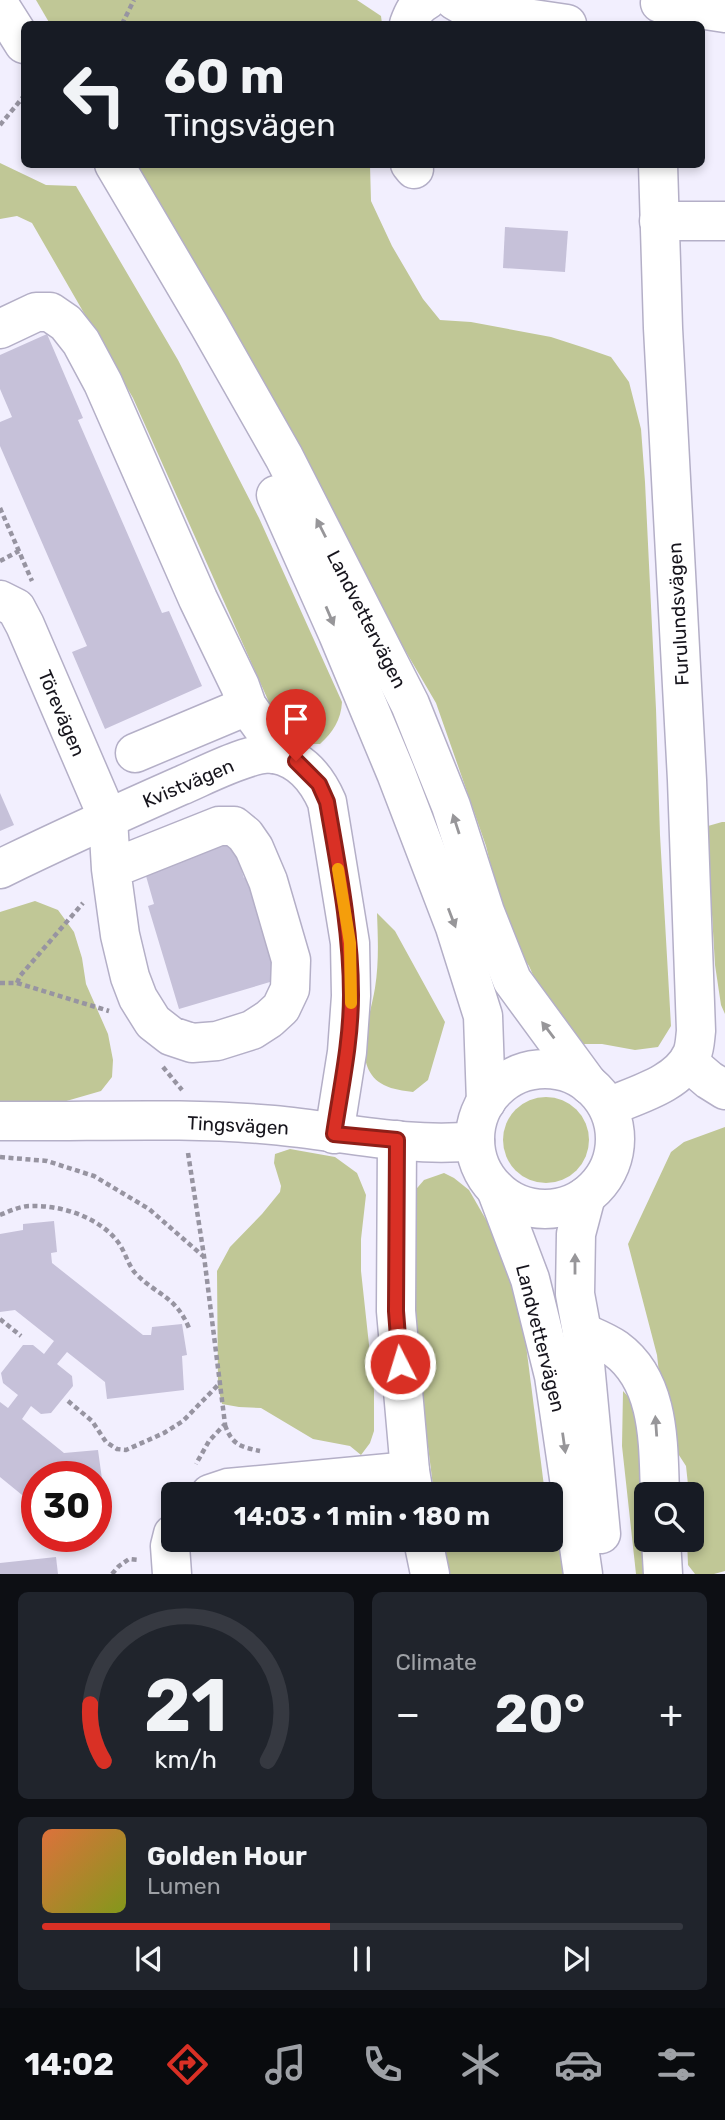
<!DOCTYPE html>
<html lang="en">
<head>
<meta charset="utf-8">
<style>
  :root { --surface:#171b24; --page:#20242c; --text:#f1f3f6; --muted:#9ea1a6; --line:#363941; --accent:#d93025 }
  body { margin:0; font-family:Rubik,sans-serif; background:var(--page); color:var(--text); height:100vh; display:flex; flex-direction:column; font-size:26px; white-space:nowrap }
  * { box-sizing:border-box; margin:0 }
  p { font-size:23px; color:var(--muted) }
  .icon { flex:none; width:38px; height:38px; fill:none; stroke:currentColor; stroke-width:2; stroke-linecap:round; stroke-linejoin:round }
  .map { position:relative; height:1574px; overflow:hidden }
  .side { display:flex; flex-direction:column; gap:18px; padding:18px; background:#0d0f14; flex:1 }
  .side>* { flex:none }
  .hud { position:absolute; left:21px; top:21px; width:684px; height:147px; border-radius:10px; box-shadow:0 4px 10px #0003; background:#171b24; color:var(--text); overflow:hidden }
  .controls { position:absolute; left:634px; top:1482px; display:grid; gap:14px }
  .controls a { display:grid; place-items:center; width:70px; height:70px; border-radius:10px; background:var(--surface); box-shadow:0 4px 10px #0003; font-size:35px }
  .speed { position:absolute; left:21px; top:1461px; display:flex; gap:14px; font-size:35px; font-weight:700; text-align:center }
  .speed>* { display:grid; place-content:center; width:91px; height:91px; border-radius:50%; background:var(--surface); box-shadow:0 4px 10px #0003; line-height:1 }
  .speed .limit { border:10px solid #d22; background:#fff; color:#111 }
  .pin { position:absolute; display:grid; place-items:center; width:60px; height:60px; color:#fff; margin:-72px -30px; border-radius:50% 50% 50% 0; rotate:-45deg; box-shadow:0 0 7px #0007 }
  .pin .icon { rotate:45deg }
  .me { position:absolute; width:77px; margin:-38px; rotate:355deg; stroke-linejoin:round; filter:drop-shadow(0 0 5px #0008) }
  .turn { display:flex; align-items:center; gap:24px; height:147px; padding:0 28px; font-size:32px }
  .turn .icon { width:91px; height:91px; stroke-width:2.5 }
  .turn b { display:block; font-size:49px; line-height:60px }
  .big { font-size:52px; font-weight:700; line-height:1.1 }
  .side .tile { flex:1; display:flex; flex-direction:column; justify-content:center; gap:10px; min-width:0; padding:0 24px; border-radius:10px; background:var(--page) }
  .side .dial { align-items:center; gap:0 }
  .dial svg { height:182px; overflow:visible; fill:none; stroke:var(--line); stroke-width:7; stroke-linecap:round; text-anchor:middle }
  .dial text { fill:var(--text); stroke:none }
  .song { display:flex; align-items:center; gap:21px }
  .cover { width:84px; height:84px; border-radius:10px; background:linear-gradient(135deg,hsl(20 70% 55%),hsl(70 70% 35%)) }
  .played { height:7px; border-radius:4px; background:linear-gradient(90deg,var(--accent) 45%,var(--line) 45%) }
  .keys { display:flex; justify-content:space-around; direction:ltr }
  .heat { display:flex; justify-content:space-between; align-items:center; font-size:38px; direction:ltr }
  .side .tiles { flex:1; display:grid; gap:18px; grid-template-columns:1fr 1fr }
  .tile:last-child { grid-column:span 2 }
  .trip { position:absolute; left:161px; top:1482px; width:402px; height:70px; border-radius:10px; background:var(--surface); box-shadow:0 4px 10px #0003; font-weight:700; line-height:70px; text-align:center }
  .tab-bar { display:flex; height:112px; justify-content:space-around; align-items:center; background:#090b0e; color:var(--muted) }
  .tab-bar .icon { width:49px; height:49px }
  .tab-bar .on { color:var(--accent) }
  .tab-bar b { font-size:32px; color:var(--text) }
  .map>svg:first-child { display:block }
  .green { fill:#c0c796 }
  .building { fill:#c6c1d9 }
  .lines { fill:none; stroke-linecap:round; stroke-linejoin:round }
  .minor-casing { stroke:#b4afc7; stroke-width:41 }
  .path { stroke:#9794a1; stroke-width:4.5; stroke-dasharray:5 3.5; stroke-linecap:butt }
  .minor { stroke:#fff; stroke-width:38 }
  .oneway { fill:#979699 }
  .route-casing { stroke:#8d1f18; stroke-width:18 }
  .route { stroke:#d93025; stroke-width:12 }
  .slow { stroke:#f59e0b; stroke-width:12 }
  .labels { text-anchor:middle; stroke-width:5; stroke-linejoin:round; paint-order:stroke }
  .street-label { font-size:19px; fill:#17151d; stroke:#fff }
</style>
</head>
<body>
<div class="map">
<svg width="725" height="1574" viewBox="0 0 725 1574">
  <rect width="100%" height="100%" fill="#f2effe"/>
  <g class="green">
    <path d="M36,0H357L381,16L382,24H50Z"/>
    <path d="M0,163L46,185L76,186L178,360L259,518L342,702C341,720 333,732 320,744C296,745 289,737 276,718L133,398L32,223L17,216L0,219Z"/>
    <path d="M127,165H370L371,201L392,246L423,299L440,320L471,322L551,337L585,348L611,357L629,382L641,429L645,482L656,709L660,835L671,1026L658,1047L635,1050L602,1044H582L572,1028L543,997L529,966L508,935L486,846L436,703L284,444Z"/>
    <path d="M722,822H725V1014L721,1005L715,965L712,914L706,867L708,826Z"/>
    <path d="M35,901L58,910L74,932L82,958L86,984L108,1034L113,1060L112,1077L101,1091L56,1104L0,1105V912Z"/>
    <path d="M377,913L395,931L445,1022L428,1080L413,1092C406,1091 398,1090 391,1088C347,1074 370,1020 375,988C379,963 378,939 377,913Z"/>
    <circle cx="546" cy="1140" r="43"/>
    <path d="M725,1127V1571L714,1574H695L688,1565L687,1540H691V1494H689L686,1466L666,1435L657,1355L628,1244L671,1152L684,1142Z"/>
    <path d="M290,1149L335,1157L357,1173L366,1195L361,1239V1271L374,1391V1431L370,1443L361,1455L350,1446L313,1439L261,1408L239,1407L222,1404L218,1387L217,1271L230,1247L262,1214L280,1192L281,1186L274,1163L275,1154Z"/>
    <path d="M444,1173L454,1178L469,1190L504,1251L520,1298L545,1494H434L417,1359L410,1280L412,1194L424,1180Z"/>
    <path d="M623,1391L643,1413L646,1540L653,1574H636L622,1446Z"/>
    <path d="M551,1539L561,1550L569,1574H443C443,1559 444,1551 455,1540Z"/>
  </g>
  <g class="building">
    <path d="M505,227L568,231L565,272L503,268Z"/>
    <path d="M47,334L83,418L78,420L162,613L169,611L202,686L105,729L72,652L87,646L0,446V422L12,417L0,389V355Z"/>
    <path d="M0,793L14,825L0,831Z"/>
    <path d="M233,843L244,878L249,877L280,979L179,1009L148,906L154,904L144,869Z"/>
    <path d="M54,1221L57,1252L51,1253L52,1263L143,1335H151L152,1327L182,1324L187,1355L182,1356L184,1390L107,1399L105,1382L67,1352L57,1364L72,1376L73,1386L51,1413L41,1414L31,1406L22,1419L64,1453L98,1450L106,1508L96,1509V1477H37V1515L29,1516L27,1499L0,1477V1402L8,1408L18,1395L3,1383L1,1373L23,1345H33L44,1354L54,1341L15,1310L0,1312V1234L23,1230V1224Z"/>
    <path d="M56,1557L58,1574H0V1563Z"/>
  </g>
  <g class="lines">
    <defs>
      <g id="minor">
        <path d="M454,0L471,10L567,24"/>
        <path d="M660,3L725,13"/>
        <path d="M0,6L24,44"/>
        <path d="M409,24C413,13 416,6 427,0"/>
        <path d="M114,164L209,325L284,457L410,704L451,806L485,912L512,980L589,1085"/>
        <path d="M410,164L414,169"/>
        <path d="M659,221H725"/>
        <path d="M0,329L36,312H50L66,323L81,342L103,383L198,599L240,686L247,706L265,731L273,754"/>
        <path d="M276,495L338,634L396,773L455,927L483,1016L486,1102"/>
        <path d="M0,600L16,608L25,625L108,818L111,869L120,935L130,977L138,998L153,1022L171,1036L192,1043L217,1041L252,1030L269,1019L281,1008L290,989L291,960L268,881L254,848L245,835L234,826H219L111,869"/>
        <path d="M135,753L247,706"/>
        <path d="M0,869C59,840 119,813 180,786C202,777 252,750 275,754C301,759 317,779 327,802L350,943L351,996L347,1052L334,1134"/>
        <path d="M688,1062L709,1080L725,1090"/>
        <circle cx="545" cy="1139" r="70"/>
        <path d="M608,1107C636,1095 679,1084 692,1054C695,1047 695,1039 696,1031L687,780L663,328L658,164"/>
        <path d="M0,1121C91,1122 182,1117 273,1125C340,1131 407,1148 475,1141"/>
        <path d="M397,1140L396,1311L410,1471L414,1494"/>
        <path d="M496,1189L530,1279L554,1376L583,1574"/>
        <path d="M586,1196L576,1234L575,1294L582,1332L601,1534"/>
        <path d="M582,1332C593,1337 606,1342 616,1349C661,1382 658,1445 660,1494"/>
        <path d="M210,1494L228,1488L410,1471"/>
        <path d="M423,1540L430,1574"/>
        <path d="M661,1540L663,1574"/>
        <path d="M172,1574L170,1546L173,1534"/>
      </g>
    </defs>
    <use href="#minor" class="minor-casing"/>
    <g class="path">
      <path d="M122,24L134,0"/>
      <path d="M0,125L24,96"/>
      <path d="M0,508L32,581"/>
      <path d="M0,561L19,551"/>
      <path d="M0,983H17L109,1011"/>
      <path d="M17,983L20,976L83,903"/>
      <path d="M163,1067L182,1090"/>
      <path d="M188,1153L204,1256L225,1424L209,1441L196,1464"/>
      <path d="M0,1157L47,1161L94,1176L149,1209L203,1256"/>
      <path d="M0,1215C10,1211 20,1206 31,1206C61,1205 99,1217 118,1242C126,1253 128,1266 137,1275C159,1296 176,1297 189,1328"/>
      <path d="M0,1319L21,1336"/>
      <path d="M68,1401L92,1421L106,1442L117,1449L126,1450L164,1433L183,1421L219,1384"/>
      <path d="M225,1425C232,1445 241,1447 260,1451"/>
      <path d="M112,1574L119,1566L129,1559L139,1560"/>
    </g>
    <use href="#minor" class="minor"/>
  </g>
  <defs><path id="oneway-solid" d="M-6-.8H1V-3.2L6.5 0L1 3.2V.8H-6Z" transform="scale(1.75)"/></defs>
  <g class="oneway">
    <use href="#oneway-solid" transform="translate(321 528) rotate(-117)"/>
    <use href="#oneway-solid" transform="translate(330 616) rotate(67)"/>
    <use href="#oneway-solid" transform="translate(456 824) rotate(-108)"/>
    <use href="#oneway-solid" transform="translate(452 918) rotate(69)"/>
    <use href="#oneway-solid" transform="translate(548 1030) rotate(-127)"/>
    <use href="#oneway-solid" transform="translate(575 1264) rotate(-90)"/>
    <use href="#oneway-solid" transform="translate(656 1426) rotate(-94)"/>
    <use href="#oneway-solid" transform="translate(564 1443) rotate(82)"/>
  </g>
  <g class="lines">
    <defs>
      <path id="route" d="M296,761L319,784L327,802C338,866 351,930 351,995C351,1042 341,1087 334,1134L397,1140L396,1311L400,1364"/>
    </defs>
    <use href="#route" class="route-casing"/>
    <use href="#route" class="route"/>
    <path class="slow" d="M338,869L350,943L351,1003"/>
  </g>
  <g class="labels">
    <g class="street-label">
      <text transform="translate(678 614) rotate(-93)" y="7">Furulundsvägen</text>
      <text transform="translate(367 619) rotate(63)" y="7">Landvettervägen</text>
      <text transform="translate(62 713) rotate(67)" y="7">Törevägen</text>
      <text transform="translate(188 783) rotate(-23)" y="7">Kvistvägen</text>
      <text transform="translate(238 1125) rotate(3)" y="7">Tingsvägen</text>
      <text transform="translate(541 1338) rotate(76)" y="7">Landvettervägen</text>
    </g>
  </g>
</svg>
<div class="controls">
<a><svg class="icon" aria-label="search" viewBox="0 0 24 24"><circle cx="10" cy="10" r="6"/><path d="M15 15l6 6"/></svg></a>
</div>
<div class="speed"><div class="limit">30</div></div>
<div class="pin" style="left:296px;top:761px;background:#d93025"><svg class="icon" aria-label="arrive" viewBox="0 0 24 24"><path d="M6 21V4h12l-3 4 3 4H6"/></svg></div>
<svg class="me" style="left:400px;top:1364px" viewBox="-20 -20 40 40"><circle r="17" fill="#d93025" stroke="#fff" stroke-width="3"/><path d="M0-11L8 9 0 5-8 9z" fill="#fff"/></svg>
<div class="trip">14:03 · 1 min · 180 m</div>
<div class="hud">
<div class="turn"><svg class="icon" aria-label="left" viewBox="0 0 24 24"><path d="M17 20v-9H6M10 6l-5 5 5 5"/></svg><div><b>60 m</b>Tingsvägen</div></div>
</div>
</div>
<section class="side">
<div class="tiles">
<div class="tile dial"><svg viewBox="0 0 100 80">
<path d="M14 69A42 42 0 1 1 86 69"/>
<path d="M14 69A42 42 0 0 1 8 44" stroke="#d93025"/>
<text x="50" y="56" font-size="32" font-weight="700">21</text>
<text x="50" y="72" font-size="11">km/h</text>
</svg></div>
<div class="tile"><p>Climate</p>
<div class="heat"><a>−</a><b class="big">20°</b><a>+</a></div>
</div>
<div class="tile">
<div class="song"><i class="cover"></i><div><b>Golden Hour</b><p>Lumen</p></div></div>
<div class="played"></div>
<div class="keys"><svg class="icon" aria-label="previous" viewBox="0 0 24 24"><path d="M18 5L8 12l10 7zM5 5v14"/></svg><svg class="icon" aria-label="pause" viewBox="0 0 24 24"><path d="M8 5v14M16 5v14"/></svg><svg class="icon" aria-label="next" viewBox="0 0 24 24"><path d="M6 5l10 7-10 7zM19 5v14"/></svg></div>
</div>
</div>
</section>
<nav class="tab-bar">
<b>14:02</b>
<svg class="icon on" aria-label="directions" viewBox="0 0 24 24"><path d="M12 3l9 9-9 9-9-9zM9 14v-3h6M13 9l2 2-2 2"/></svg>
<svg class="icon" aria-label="music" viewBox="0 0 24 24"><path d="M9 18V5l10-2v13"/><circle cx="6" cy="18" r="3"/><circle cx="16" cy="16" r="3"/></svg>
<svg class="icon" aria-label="phone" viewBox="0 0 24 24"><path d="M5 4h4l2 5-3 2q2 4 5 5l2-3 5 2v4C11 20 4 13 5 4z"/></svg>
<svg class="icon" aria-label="climate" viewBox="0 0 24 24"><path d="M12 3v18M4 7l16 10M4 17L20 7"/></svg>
<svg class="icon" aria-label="car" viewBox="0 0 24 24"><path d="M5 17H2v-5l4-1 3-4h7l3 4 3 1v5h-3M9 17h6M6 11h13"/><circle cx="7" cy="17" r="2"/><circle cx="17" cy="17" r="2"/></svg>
<svg class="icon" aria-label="filters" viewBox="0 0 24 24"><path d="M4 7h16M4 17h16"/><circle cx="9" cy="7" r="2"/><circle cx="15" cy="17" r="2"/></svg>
</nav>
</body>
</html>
